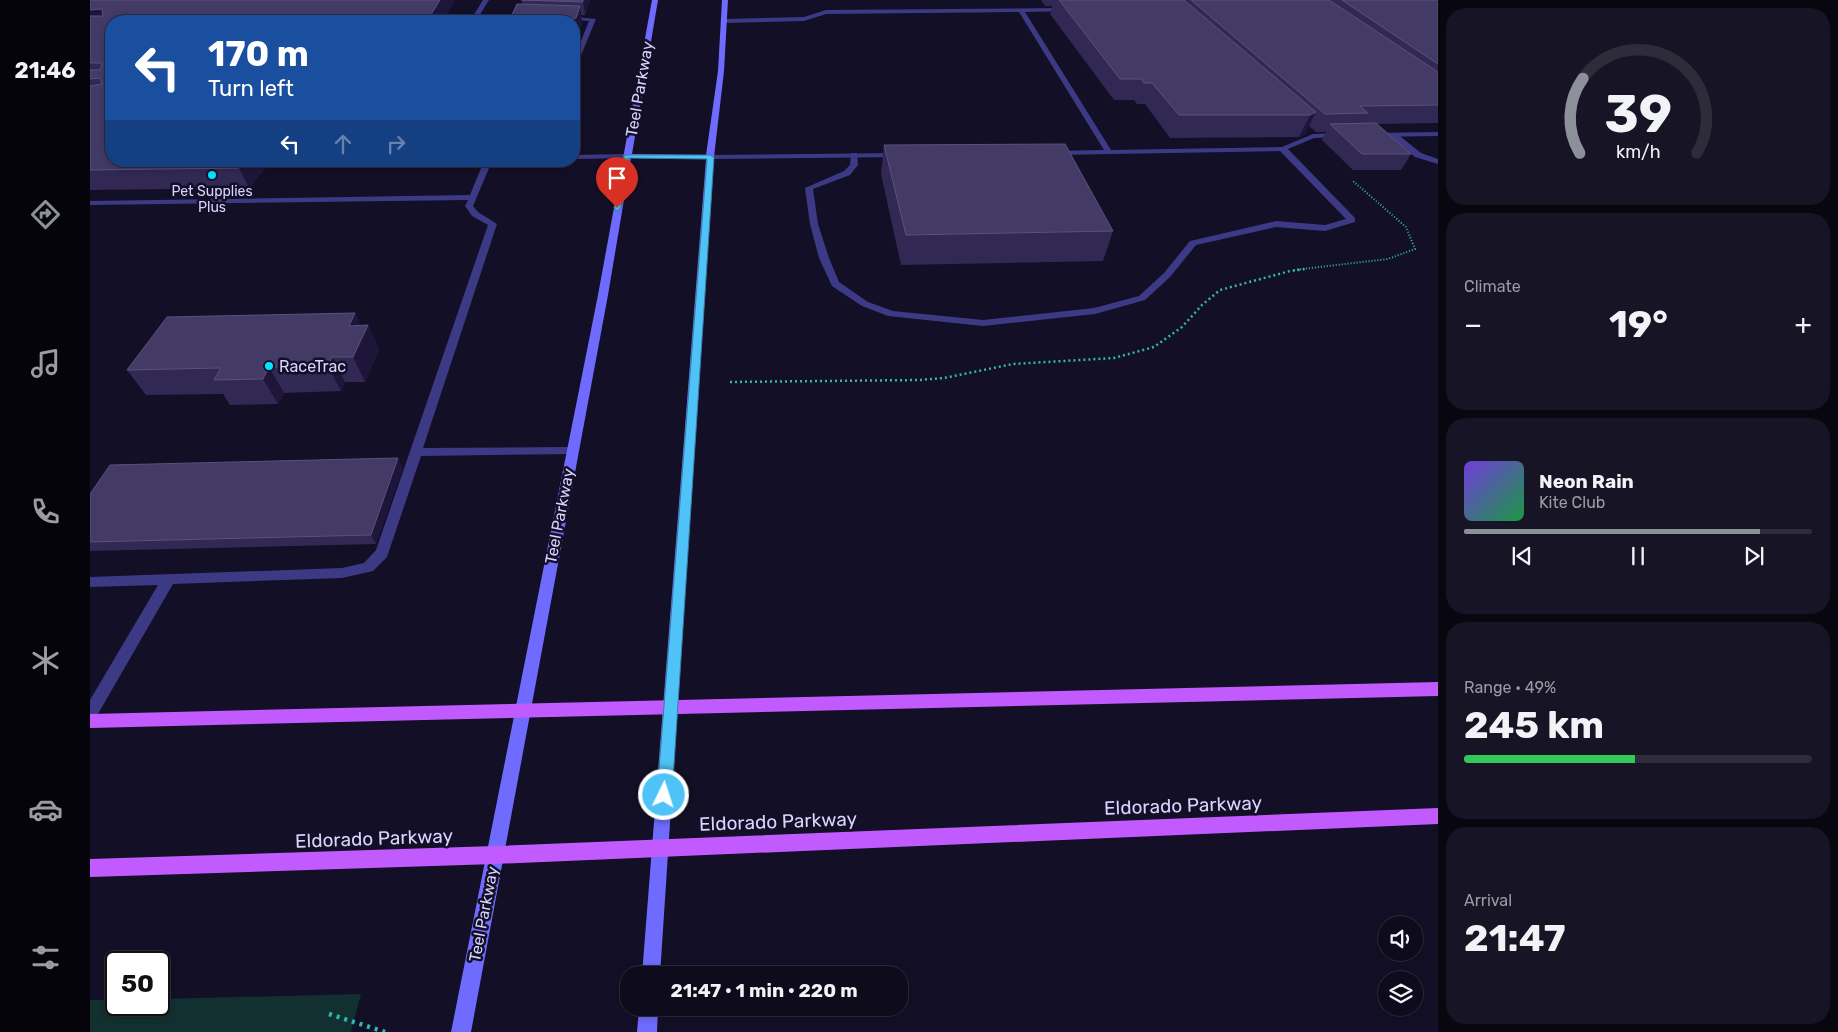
<!DOCTYPE html>
<html lang="en">
<head>
<meta charset="utf-8">
<style>
  :root { --surface:#0e0b1c; --page:#171425; --text:#f1f3f6; --muted:#9b9ba3; --line:#2e2b3b; --accent:#8c9099 }
  body { margin:0; font-family:Rubik,sans-serif; background:var(--page); color:var(--text); height:100vh; display:flex; flex-direction:column; font-size:19px; white-space:nowrap }
  * { box-sizing:border-box; margin:0 }
  p { font-size:16px; color:var(--muted) }
  .icon { flex:none; width:28px; height:28px; fill:none; stroke:currentColor; stroke-width:2; stroke-linecap:round; stroke-linejoin:round }
  .map { position:relative; flex:1; overflow:hidden }
  .panel { display:flex; flex-direction:column; gap:8px; padding:8px; background:#08060f; width:400px }
  .panel>* { flex:none }
  .guide { position:absolute; left:15px; top:15px; width:475px; height:152px; border-radius:20px; box-shadow:0 2px 8px #0003,0 0 0 1px var(--line); background:#1a4fa0; color:#fff; overflow:hidden }
  .controls { position:absolute; left:1288px; top:916px; display:grid; gap:10px }
  .controls a { display:grid; place-items:center; width:45px; height:45px; border-radius:50%; background:var(--surface); box-shadow:0 2px 8px #0003,0 0 0 1px var(--line); font-size:25px }
  .speed { position:absolute; left:15px; top:951px; display:flex; gap:10px; font-size:25px; font-weight:700; text-align:center }
  .speed>* { display:grid; place-content:center; width:65px; height:65px; border-radius:50%; background:var(--surface); box-shadow:0 2px 8px #0003,0 0 0 1px var(--line); line-height:1 }
  .speed .limit { border:2px solid #111; border-radius:8px; background:#fff; color:#111 }
  .pin { position:absolute; display:grid; place-items:center; width:42px; height:42px; color:#fff; margin:-51px -21px; border-radius:50% 50% 50% 0; rotate:-45deg; box-shadow:0 0 5px #0007 }
  .pin .icon { rotate:45deg }
  .me { position:absolute; width:55px; margin:-28px; rotate:4deg; stroke-linejoin:round; filter:drop-shadow(0 0 4px #0008) }
  .turn { display:flex; align-items:center; gap:18px; height:105px; padding:0 20px; font-size:22px }
  .turn .icon { width:65px; height:65px; stroke-width:2.5 }
  .turn b { display:block; font-size:35px; line-height:42px }
  .lanes { display:flex; align-items:center; height:48px; padding:0 20px; background:#0003; justify-content:center; gap:25px; direction:ltr }
  .lanes .off { opacity:.35 }
  .big { font-size:38px; font-weight:700; line-height:1.1 }
  .panel .widget { flex:1; display:flex; flex-direction:column; justify-content:center; gap:8px; min-width:0; padding:0 18px; border-radius:20px; background:var(--page) }
  .panel .dial { align-items:center; gap:0 }
  .dial svg { height:130px; overflow:visible; fill:none; stroke:var(--line); stroke-width:7; stroke-linecap:round; text-anchor:middle }
  .dial text { fill:var(--text); stroke:none }
  .song { display:flex; align-items:center; gap:15px }
  .cover { width:60px; height:60px; border-radius:8px; background:linear-gradient(135deg,hsl(260 70% 55%),hsl(140 70% 35%)) }
  .played { height:5px; border-radius:2px; background:linear-gradient(90deg,var(--accent) 85%,var(--line) 85%) }
  .keys { display:flex; justify-content:space-around; direction:ltr }
  .heat { display:flex; justify-content:space-between; align-items:center; font-size:28px; direction:ltr }
  .charge { height:8px; border-radius:4px; background:linear-gradient(90deg,#34c759 49%,var(--line) 0) }
  .trip { position:absolute; left:530px; top:966px; width:288px; height:50px; border-radius:20px; background:var(--surface); box-shadow:0 2px 8px #0003,0 0 0 1px var(--line); font-weight:700; line-height:50px; text-align:center }
  main { display:flex; flex:1; min-height:0 }
  .tab-bar { display:flex; flex-direction:column; width:90px; justify-content:space-around; align-items:center; background:#06040b; color:var(--muted) }
  .tab-bar .icon { width:35px; height:35px }
  .tab-bar .on { color:var(--accent) }
  .tab-bar b { font-size:22px; color:var(--text) }
  .map>svg:first-child { display:block }
  .green { fill:#12302f }
  .lines { fill:none; stroke-linecap:round; stroke-linejoin:round }
  .path-far2 { stroke:#2fb8b0; stroke-width:2; stroke-dasharray:1 2; stroke-linecap:butt }
  .path-far1 { stroke:#2fb8b0; stroke-width:2.5; stroke-dasharray:2 3; stroke-linecap:butt }
  .path { stroke:#2fb8b0; stroke-width:4.5; stroke-dasharray:3 5; stroke-linecap:butt }
  .service { fill:#3d3a85; fill-rule:evenodd }
  .minor { fill:#3d3a85; fill-rule:evenodd }
  .secondary { fill:#6f6bff; fill-rule:evenodd }
  .primary { fill:#c25bff; fill-rule:evenodd }
  .wall { fill:#312854 }
  .shaded-wall { fill:#1d163a }
  .building { fill:#433a66; stroke:#5a527e }
  .route { fill:#4fc3f7; stroke:#337fa1 }
  .poi-dot { fill:#00e5ff; stroke:#130f26; stroke-width:2 }
  .labels { text-anchor:middle; stroke-width:5; stroke-linejoin:round; paint-order:stroke }
  .far-poi-label { font-size:14px; fill:#d9d4ff; stroke:#130f26 }
  .street-label { font-size:16px; fill:#d9d4ff; stroke:#130f26 }
  .poi-label { font-size:16px; fill:#d9d4ff; stroke:#130f26; text-anchor:start }
  .near-street-label { font-size:19px; fill:#d9d4ff; stroke:#130f26 }
</style>
</head>
<body>
<main>
<nav class="tab-bar">
<b>21:46</b>
<svg class="icon on" aria-label="directions" viewBox="0 0 24 24"><path d="M12 3l9 9-9 9-9-9zM9 14v-3h6M13 9l2 2-2 2"/></svg>
<svg class="icon" aria-label="music" viewBox="0 0 24 24"><path d="M9 18V5l10-2v13"/><circle cx="6" cy="18" r="3"/><circle cx="16" cy="16" r="3"/></svg>
<svg class="icon" aria-label="phone" viewBox="0 0 24 24"><path d="M5 4h4l2 5-3 2q2 4 5 5l2-3 5 2v4C11 20 4 13 5 4z"/></svg>
<svg class="icon" aria-label="climate" viewBox="0 0 24 24"><path d="M12 3v18M4 7l16 10M4 17L20 7"/></svg>
<svg class="icon" aria-label="car" viewBox="0 0 24 24"><path d="M5 17H2v-5l4-1 3-4h7l3 4 3 1v5h-3M9 17h6M6 11h13"/><circle cx="7" cy="17" r="2"/><circle cx="17" cy="17" r="2"/></svg>
<svg class="icon" aria-label="filters" viewBox="0 0 24 24"><path d="M4 7h16M4 17h16"/><circle cx="9" cy="7" r="2"/><circle cx="15" cy="17" r="2"/></svg>
</nav>
<div class="map">
<svg width="1348" height="1032" viewBox="0 0 1348 1032">
  <rect width="100%" height="100%" fill="#130f26"/>
  <path class="green" d="M271,994L261,1032H0V1000H26V1005H69V999Z"/>
  <g class="lines">
    <path class="path-far2" d="M1204,270L1298,259L1325,249L1316,227L1263,181"/>
    <path class="path-far1" d="M640,382L829,380L854,378L923,364L1024,358L1064,347L1092,327L1112,305L1130,290L1200,271L1215,269"/>
    <path class="path" d="M239,1014L295,1032"/>
    <g class="service">
      <path d="M384,16H438L441,18L438,20L386,19Z"/>
      <path d="M476,16L506,19L487,65L484,67V58L499,21L474,19Z"/>
      <path d="M1300,133H1306L1331,153L1348,159V164L1325,157L1300,137Z"/>
      <path d="M1190,147H1196L1265,218V222L1235,231L1186,227L1106,245L1080,277L1055,300L1005,314L893,326L798,316L772,306L742,286L729,258L720,224L715,188L754,171L760,165L761,153H767L768,165L760,175L723,189L728,224L739,258L749,282L778,302L803,311L893,320L1004,308L1049,296L1074,273L1100,241L1186,221L1235,225L1256,219L1190,151Z"/>
      <path d="M536,154H539V158L484,159V155Z"/>
      <path d="M394,161H402L383,206L388,212L407,224L333,448L481,447L487,451L485,454L331,456L297,557L283,571L252,578L83,584L5,719L0,721V700L68,585L0,587V577L252,568L274,563L286,550L398,225L382,216L375,206L378,200L0,205V201L380,195Z"/>
    </g>
    <g class="minor">
      <path d="M393,0H399L386,21H380Z"/>
      <path d="M976,8L978,11L935,12L1021,150L1192,147L1223,134L1250,133L1254,135L1250,137L1224,138L1193,151L963,155H960V151L1014,150L929,12L736,14L714,21L635,23L632,21L635,19L714,17L736,10Z"/>
      <path d="M1348,132V136L1282,137L1278,135L1282,133Z"/>
      <path d="M808,153L812,155L811,157L620,159L616,157L620,155Z"/>
    </g>
    <g class="secondary">
      <path d="M562,0H568L542,154L616,155L628,71L632,0H638L634,71L624,157L570,975H552L616,159L541,158L518,295L381,1032H361L508,295Z"/>
      <path d="M549,1008H568L567,1032H547Z"/>
    </g>
    <g class="primary">
      <path d="M1348,682V696L0,728V714Z"/>
      <path d="M1348,808V824L405,864L0,877V859L405,846Z"/>
    </g>
  </g>
  <g class="wall">
    <path d="M0,0H365L352,21H21V161H181L159,188L0,190Z"/>
    <path d="M432,0H500L495,15H491L492,23L489,35L484,37V21L432,4Z"/>
    <path d="M951,0H1348V123L1286,124L1321,154L1311,170H1263L1232,140L1236,132H1226L1219,126L1215,134L1209,137L1080,138L1055,104H1047L1044,100H1024L960,14L962,6H955Z"/>
    <path d="M794,145L1023,231L1013,261L811,265L791,174Z"/>
    <path d="M265,313L270,325H278L289,350L275,382H255L251,391L194,393L188,404L140,405L133,394L56,395L37,370Z"/>
    <path d="M313,467L286,544L0,551V494Z"/>
  </g>
  <g class="shaded-wall">
    <path d="M350,0H365L352,21H337Z"/>
    <path d="M493,0H500L495,15L493,2Z"/>
    <path d="M490,6L492,23L489,35L484,37V21H475Z"/>
    <path d="M12,9L21,26L0,28V10Z"/>
    <path d="M1226,112L1215,134L1209,137L1220,115Z"/>
    <path d="M155,161H181L159,188L149,168Z"/>
    <path d="M265,313L274,334L278,325L289,350L275,382L263,357L259,326Z"/>
    <path d="M242,357L255,382L251,391L238,366Z"/>
    <path d="M179,367L194,393L188,404L173,379Z"/>
    <path d="M308,458L313,467L286,544L281,535Z"/>
  </g>
  <g class="building">
    <path d="M0,0H350L337,21H21V161H155L149,168L0,170V86L12,84L10,78L0,79V70H10L12,64L10,63H0V16H13L12,9L0,10Z"/>
    <path d="M431,0H493V2Z"/>
    <path d="M969,0H1094L1226,112L1220,115H1089L1062,83H1054L1051,79H1030Z"/>
    <path d="M1101,0H1239L1348,72V105L1270,106L1278,113L1235,114Z"/>
    <path d="M1252,0H1348V64Z"/>
    <path d="M427,4L490,6L486,18L475,21H419Z"/>
    <path d="M1286,123L1321,154H1272L1240,124Z"/>
    <path d="M975,144L1023,231L816,235L794,145Z"/>
    <path d="M265,313L259,326L278,325L263,357H242L238,366L179,367L173,379L124,380L131,368L37,370L77,317Z"/>
    <path d="M308,458L281,535L0,542V494L20,465Z"/>
  </g>
  <path class="route" d="M534,155H620L624,157L582,795L579,800L574,802L569,800L567,795L617,159L539,158L531,208L527,211L524,208Z"/>
  <g class="poi-dot">
    <circle cx="122" cy="175" r="5"/>
    <circle cx="179" cy="366" r="5"/>
  </g>
  <g class="labels">
    <g class="far-poi-label">
      <text x="122" y="196">Pet Supplies<tspan x="122" dy="16">Plus</tspan></text>
    </g>
    <g class="street-label">
      <text transform="translate(549 89) rotate(-80)" y="6">Teel Parkway</text>
      <text transform="translate(469 516) rotate(-79)" y="6">Teel Parkway</text>
      <text transform="translate(393 914) rotate(-79)" y="6">Teel Parkway</text>
    </g>
    <g class="poi-label">
      <text x="189" y="372">RaceTrac</text>
    </g>
    <g class="near-street-label">
      <text transform="translate(1093 805) rotate(-2)" y="7">Eldorado Parkway</text>
      <text transform="translate(688 821) rotate(-2)" y="7">Eldorado Parkway</text>
      <text transform="translate(284 838) rotate(-2)" y="7">Eldorado Parkway</text>
    </g>
  </g>
</svg>
<div class="controls">
<a><svg class="icon" aria-label="sound" viewBox="0 0 24 24"><path d="M4 9h4l5-4v14l-5-4H4zM17 9q2 3 0 6"/></svg></a>
<a><svg class="icon" aria-label="layers" viewBox="0 0 24 24"><path d="M12 4l9 5-9 5-9-5zM3 14l9 5 9-5"/></svg></a>
</div>
<div class="speed"><div class="limit">50</div></div>
<div class="pin" style="left:527px;top:208px;background:#d93025"><svg class="icon" aria-label="arrive" viewBox="0 0 24 24"><path d="M6 21V4h12l-3 4 3 4H6"/></svg></div>
<svg class="me" style="left:574px;top:795px" viewBox="-20 -20 40 40"><circle r="17" fill="#4fc3f7" stroke="#fff" stroke-width="3"/><path d="M0-11L8 9 0 5-8 9z" fill="#fff"/></svg>
<div class="trip">21:47 · 1 min · 220 m</div>
<div class="guide">
<div class="turn"><svg class="icon" aria-label="left" viewBox="0 0 24 24"><path d="M17 20v-9H6M10 6l-5 5 5 5"/></svg><div><b>170 m</b>Turn left</div></div>
<div class="lanes"><svg class="icon" aria-label="left" viewBox="0 0 24 24"><path d="M17 20v-9H6M10 6l-5 5 5 5"/></svg><svg class="icon off" aria-label="ahead" viewBox="0 0 24 24"><path d="M12 20V5M6 11l6-6 6 6"/></svg><svg class="icon off" aria-label="right" viewBox="0 0 24 24"><path d="M7 20v-9h11M14 6l5 5-5 5"/></svg></div>
</div>
</div>
<section class="panel">
<div class="widget dial"><svg viewBox="0 0 100 80">
<path d="M14 69A42 42 0 1 1 86 69"/>
<path d="M14 69A42 42 0 0 1 16 23" stroke="#8c9099"/>
<text x="50" y="56" font-size="32" font-weight="700">39</text>
<text x="50" y="72" font-size="11">km/h</text>
</svg></div>
<div class="widget"><p>Climate</p>
<div class="heat"><a>−</a><b class="big">19°</b><a>+</a></div>
</div>
<div class="widget">
<div class="song"><i class="cover"></i><div><b>Neon Rain</b><p>Kite Club</p></div></div>
<div class="played"></div>
<div class="keys"><svg class="icon" aria-label="previous" viewBox="0 0 24 24"><path d="M18 5L8 12l10 7zM5 5v14"/></svg><svg class="icon" aria-label="pause" viewBox="0 0 24 24"><path d="M8 5v14M16 5v14"/></svg><svg class="icon" aria-label="next" viewBox="0 0 24 24"><path d="M6 5l10 7-10 7zM19 5v14"/></svg></div>
</div>
<div class="widget"><p>Range · 49%</p><b class="big">245 km</b><div class="charge"></div></div>
<div class="widget"><p>Arrival</p><b class="big">21:47</b></div>
</section>
</main>
</body>
</html>
